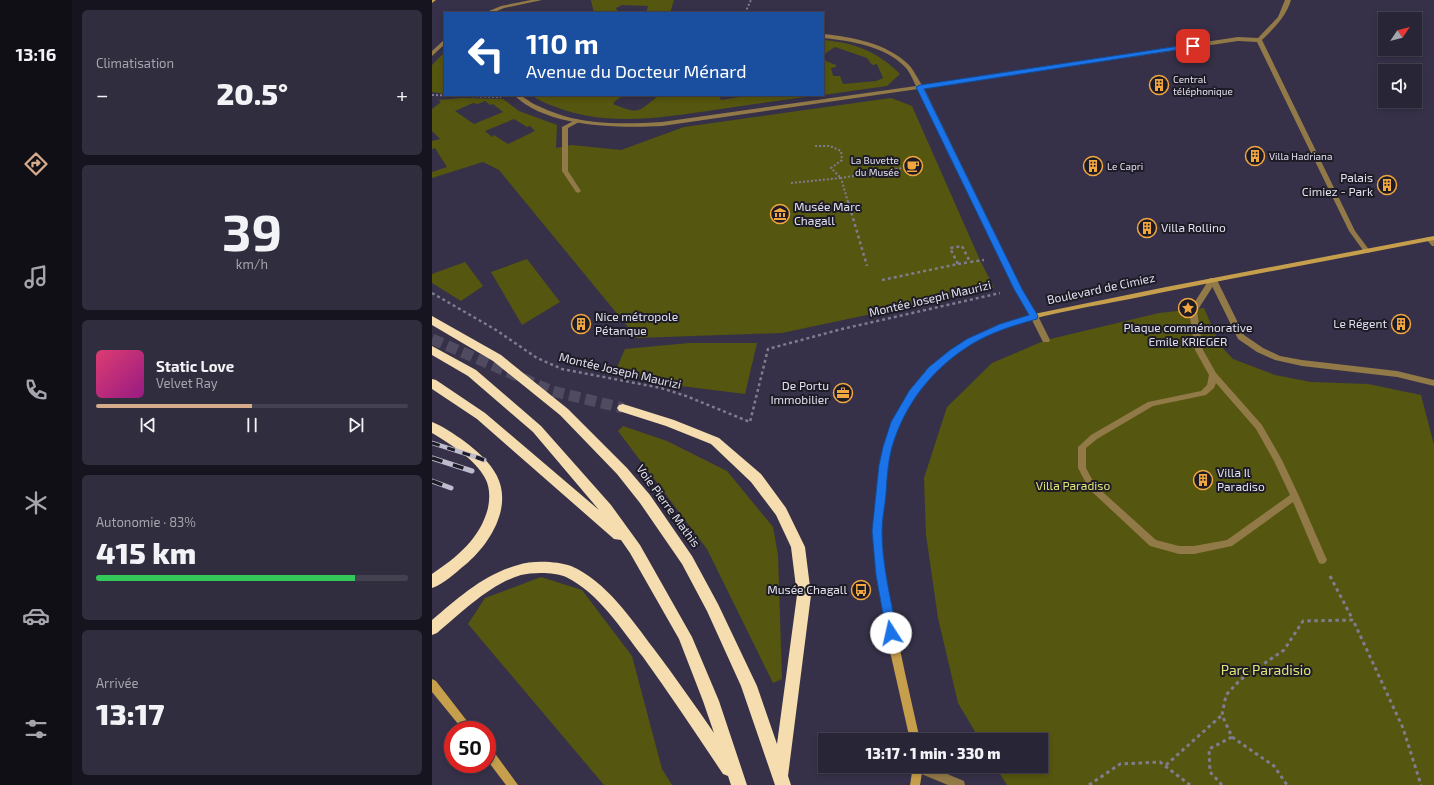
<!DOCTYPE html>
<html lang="fr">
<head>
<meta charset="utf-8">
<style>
  :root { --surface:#282536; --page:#302d3e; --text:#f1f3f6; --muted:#a5a5ad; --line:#444251; --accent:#d6ab8b }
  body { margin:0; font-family:"Exo 2",sans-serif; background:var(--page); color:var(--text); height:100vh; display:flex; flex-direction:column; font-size:15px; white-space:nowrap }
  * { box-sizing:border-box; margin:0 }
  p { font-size:13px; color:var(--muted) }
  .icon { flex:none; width:22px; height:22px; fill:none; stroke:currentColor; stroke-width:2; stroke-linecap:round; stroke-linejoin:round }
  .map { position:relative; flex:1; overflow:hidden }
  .panel { display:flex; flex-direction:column; gap:10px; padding:10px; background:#16141e; width:360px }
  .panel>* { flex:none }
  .top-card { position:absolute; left:12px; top:12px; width:380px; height:84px; border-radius:0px; box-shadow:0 2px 6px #0003,0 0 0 1px var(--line); background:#1a4fa0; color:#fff; overflow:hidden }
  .needle { width:26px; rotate:55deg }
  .buttons { position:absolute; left:946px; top:12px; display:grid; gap:8px }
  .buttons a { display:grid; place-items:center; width:44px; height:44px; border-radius:0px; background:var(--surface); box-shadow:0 2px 6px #0003,0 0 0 1px var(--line); font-size:20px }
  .speed { position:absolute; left:12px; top:721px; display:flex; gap:8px; font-size:20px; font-weight:700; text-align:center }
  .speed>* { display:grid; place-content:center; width:52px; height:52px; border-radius:50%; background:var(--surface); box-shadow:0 2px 6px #0003,0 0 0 1px var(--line); line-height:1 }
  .speed .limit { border:6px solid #d22; background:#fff; color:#111 }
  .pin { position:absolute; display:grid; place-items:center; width:34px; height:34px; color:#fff; margin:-17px; border-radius:8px; box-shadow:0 2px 6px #0006 }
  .me { position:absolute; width:44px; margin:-22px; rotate:350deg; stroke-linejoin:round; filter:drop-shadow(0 0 3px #0008) }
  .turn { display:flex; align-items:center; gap:14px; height:84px; padding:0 16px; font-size:18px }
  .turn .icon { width:52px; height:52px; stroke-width:2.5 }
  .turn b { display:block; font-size:28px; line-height:34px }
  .big { font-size:30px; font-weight:800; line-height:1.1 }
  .panel .tile { flex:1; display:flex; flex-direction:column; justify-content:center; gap:6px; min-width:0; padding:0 14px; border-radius:6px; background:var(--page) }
  .panel .dial { align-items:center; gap:0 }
  .dial b { font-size:52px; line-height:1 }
  .song { display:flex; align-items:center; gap:12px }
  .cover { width:48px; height:48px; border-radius:6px; background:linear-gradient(135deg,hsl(340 70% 55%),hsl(310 70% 35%)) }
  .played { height:4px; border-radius:2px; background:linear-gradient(90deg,var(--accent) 50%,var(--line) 50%) }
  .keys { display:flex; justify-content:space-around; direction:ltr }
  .heat { display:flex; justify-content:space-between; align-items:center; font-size:22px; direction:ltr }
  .charge { height:6px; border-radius:3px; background:linear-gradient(90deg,#34c759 83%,var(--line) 0) }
  .trip { position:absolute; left:386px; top:733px; width:230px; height:40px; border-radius:0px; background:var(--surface); box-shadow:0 2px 6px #0003,0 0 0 1px var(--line); font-weight:800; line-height:40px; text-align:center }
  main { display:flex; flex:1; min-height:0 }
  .tabs { display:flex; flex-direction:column; width:72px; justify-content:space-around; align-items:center; background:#100f16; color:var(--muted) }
  .tabs .icon { width:28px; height:28px }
  .tabs .selected { color:var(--accent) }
  .tabs b { font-size:18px; color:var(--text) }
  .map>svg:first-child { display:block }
  .green { fill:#55560f; fill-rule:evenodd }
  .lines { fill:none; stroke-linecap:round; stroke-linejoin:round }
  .highway-tunnel { stroke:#504b61; stroke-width:11; stroke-dasharray:11 5.5; stroke-linecap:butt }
  .path-far2 { stroke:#807c90; stroke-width:2; stroke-dasharray:2 2; stroke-linecap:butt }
  .path-far1 { stroke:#807c90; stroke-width:2.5; stroke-dasharray:3 3; stroke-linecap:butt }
  .path { stroke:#807c90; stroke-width:3; stroke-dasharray:3.5 3.5; stroke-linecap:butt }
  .lane { fill:#927948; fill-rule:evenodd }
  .street { fill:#927948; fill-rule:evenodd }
  .secondary { fill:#c69f4c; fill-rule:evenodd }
  .highway { fill:#f5ddaf; fill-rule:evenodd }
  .rail-far1-casing { stroke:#bebbcc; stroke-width:4.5 }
  .rail-casing { stroke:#bebbcc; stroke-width:5 }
  .rail-far1 { stroke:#1d1b25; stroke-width:3; stroke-dasharray:8; stroke-linecap:butt }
  .rail { stroke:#1d1b25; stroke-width:3.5; stroke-dasharray:11; stroke-linecap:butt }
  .route { fill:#1a73e8; stroke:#114b97 }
  .labels { text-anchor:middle; stroke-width:4; stroke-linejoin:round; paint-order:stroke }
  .far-poi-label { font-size:10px; fill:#e2e0ef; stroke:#1d1b25; text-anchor:start }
  .poi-label { font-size:12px; fill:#e2e0ef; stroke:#1d1b25; text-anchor:end }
  .street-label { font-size:12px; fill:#e2e0ef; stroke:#1d1b25 }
  .park-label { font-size:12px; fill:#dfe476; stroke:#1d1b25 }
  .near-park-label { font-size:14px; fill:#dfe476; stroke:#1d1b25 }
</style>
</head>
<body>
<main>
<nav class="tabs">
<b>13:16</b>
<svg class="icon selected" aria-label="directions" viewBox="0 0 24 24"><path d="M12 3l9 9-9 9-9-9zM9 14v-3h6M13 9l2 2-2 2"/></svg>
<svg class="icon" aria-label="music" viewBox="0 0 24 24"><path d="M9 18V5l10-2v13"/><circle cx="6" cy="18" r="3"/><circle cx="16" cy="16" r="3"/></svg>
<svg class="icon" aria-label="phone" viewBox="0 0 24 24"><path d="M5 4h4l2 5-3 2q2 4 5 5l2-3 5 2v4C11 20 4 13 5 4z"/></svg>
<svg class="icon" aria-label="climate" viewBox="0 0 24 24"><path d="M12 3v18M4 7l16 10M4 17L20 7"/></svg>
<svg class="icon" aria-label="car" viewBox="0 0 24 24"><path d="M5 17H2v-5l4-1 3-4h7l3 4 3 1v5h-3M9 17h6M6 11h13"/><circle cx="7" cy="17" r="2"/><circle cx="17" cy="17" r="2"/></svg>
<svg class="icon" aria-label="filters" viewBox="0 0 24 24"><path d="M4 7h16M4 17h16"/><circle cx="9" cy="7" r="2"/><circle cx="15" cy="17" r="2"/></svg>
</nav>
<section class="panel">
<div class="tile"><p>Climatisation</p>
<div class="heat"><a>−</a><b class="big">20.5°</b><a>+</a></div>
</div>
<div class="tile dial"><b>39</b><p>km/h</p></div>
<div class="tile">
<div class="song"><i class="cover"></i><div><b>Static Love</b><p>Velvet Ray</p></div></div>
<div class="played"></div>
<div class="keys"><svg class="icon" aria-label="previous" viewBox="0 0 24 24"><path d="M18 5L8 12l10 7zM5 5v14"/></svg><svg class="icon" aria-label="pause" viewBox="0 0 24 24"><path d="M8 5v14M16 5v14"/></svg><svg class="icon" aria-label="next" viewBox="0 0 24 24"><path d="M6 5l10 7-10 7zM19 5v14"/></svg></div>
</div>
<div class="tile"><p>Autonomie · 83%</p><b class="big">415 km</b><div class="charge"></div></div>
<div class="tile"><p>Arrivée</p><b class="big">13:17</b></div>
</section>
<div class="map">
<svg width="1002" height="785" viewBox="0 0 1002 785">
  <rect width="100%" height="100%" fill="#363148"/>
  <g class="green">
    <path d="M159,0H242L238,13H214L216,6L190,5L184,8L186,12L197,13H162Z"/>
    <path d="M391,40C423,43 445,51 468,74L455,86L391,95ZM403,47L435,58L440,65L445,64L451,78L444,81L411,84L408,76H401L399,68L404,67V65L394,61L392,56L395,52Z"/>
    <path d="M13,52V94L0,92V65Z"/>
    <path d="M100,95C109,95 124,98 132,95H192L183,101L181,104C206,114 205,113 225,97L220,95H283L287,96L289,100L314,96V95H390C359,99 327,103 296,108C238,116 177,129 121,106C113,103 106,100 100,95Z"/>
    <path d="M30,98L71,99L87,111L125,125L124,148L140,145L189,150L252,127L459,98L480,106L548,260L562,288L350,333L205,338L67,170L51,162L0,178V172L15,167L3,148L0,149V141L8,139L0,131V109L9,102L6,100ZM53,101L58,105L61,104L71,112L42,124L23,111L41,103L46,104ZM82,119L95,127L98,126L103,131L76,144L62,135L60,137L53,131Z"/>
    <path d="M95,259L128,302L90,325L59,272Z"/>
    <path d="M33,262L51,286L29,301L0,283V274Z"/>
    <path d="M772,308L788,345L801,359L843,375L879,382L936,384L989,395L1002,445V785H575L563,766H609V740H548L526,703L506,618L494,535L492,478L515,407L560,363L614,340L727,313Z"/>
    <path d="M257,343H325L313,394L249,386L183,372L193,349Z"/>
    <path d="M191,426L235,441L295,471L341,527L346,555L350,679L341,683L275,549L186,431Z"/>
    <path d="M109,577L150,590L200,656L230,769L240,785H172L36,624L53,598Z"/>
  </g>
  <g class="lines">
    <path class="highway-tunnel" d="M0,339L120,391L191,408"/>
    <g class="path-far2">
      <path d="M313,13L319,0"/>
      <path d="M0,95L69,97"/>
      <path d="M359,183L409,178L399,168L410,160L409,151L398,146H382"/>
      <path d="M416,202L409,178L477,167"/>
    </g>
    <g class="path-far1">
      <path d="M416,201L435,266"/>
      <path d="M526,264L538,262"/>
      <path d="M450,280L526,264L518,248L530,246L538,262L552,260"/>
      <path d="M0,293L64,330L105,358L130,369L229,388L254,396L318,422L336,349L410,329L568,293"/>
    </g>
    <g class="path">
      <path d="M898,576L921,620"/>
      <path d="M800,737L842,766L855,785"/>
      <path d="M734,765L790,715"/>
      <path d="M657,785L688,764L728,762L758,785"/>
      <path d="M790,785L778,772L777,749L800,737L790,715L794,695L808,680L852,650L871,621L921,620L971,728L989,785"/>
    </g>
    <g class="lane">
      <path d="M145,119L148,121L147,122L136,128V171L149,191L146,193L144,192L130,171V127Z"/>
      <path d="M995,237H999L1002,240V246H1000L994,239Z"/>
      <path d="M778,278H781L785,280L765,311L771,350L784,373L830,425L850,460L867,496L895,560L893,563L890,564L887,563L861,502L800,546L762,554H747L718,546L657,489L646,468V447L659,435L716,402L769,391L775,385L777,375L763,350L757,311ZM784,383L824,429L842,461L858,495L795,540L762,546H747L724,540L663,485L654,468V448L665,439L721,406L774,395L782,388Z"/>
      <path d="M599,314H605L618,340L617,342H611L598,316Z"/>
    </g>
    <g class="street">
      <path d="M99,0H110L72,8L60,13H52L69,6Z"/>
      <path d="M853,0H859C854,17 842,28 830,40L923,231L938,251L937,253H933L917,231L825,42L806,41L492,88L590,289L606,316L602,318H599L582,289L486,89L230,126C187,128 115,128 82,95C92,95 95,101 104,105C113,109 122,113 132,116C163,125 198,124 230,122L484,86C481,80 478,72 473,67C453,46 419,41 391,38V34C420,37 454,43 476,64C482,70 485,78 490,85L806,37L826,38L846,17Z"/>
      <path d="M13,39V44L0,56V51Z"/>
      <path d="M778,278H781L785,280L812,335L831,348L848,356L870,360L965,371L1002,380V386L965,377L870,366L843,360L825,352L806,339L777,280Z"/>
      <path d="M481,766H496L532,781L533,785H516L482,771Z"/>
    </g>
    <g class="secondary">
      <path d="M0,0H4L0,3Z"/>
      <path d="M1002,236V240C901,260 799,278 698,299C648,309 584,317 540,343C502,366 469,404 459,448C453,474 450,503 450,530C449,555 455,581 459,606C468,651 478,696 488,740H478L457,647L444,575L441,531L445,484L451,447L460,422L477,391L497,367L535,339L568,324L602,314L734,287Z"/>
      <path d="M0,679L4,681L42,730H31L0,692Z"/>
      <path d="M55,747L59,748L86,785H74L55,760Z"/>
      <path d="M481,766H491L488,785H478Z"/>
    </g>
    <g class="highway">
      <path d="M0,316L69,355L136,409L195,468L218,495L260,556L286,604L325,686L345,744L365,595L359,547L344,515L319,482L279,444L234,426L187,411L185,408L187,405L191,404L242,420L287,438L329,474L354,508L373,547L379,595L356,776L359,785H343L309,686L275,611L250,564L208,503L185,474L128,415L61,361L0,325Z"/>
      <path d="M0,346L44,370L109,426L179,505L208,545L260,637L287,701L315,785H299L296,776L291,774C265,735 239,696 211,657C189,629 167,593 134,577C123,572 101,572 89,575C58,584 29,613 5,633L0,635V620C26,598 52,574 86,565C100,560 125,561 139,566C174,581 200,620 222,649C243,677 262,704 282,733L271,701L247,639L198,553L189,540L182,539L45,419L0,389V379L4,380L53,413L167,510L101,432L36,376L0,355Z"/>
      <path d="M0,422C11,426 22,434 32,441C45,451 58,462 65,476C81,508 57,545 33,565C23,573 12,584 0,588V574C25,557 48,539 56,508C58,498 58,487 53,478C43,459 18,444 0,433Z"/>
    </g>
    <defs>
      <path id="rail-far1" d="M0,443L47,458"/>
      <g id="rail">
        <path d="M44,457L52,460"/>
        <path d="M0,458L40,471"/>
        <path d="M0,481L19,488"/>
      </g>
    </defs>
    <use href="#rail-far1" class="rail-far1-casing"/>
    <use href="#rail" class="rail-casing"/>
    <use href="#rail-far1" class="rail-far1"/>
    <use href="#rail" class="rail"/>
  </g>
  <path class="route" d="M761,44H763V47L492,89L590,289L606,316L605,319C583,325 560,332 540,344C501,368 473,403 460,447C456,462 455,478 454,494C453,506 450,519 450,531C450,565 459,599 465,633L463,636L459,638L455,636L444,575L440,531L447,465L451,447L459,422L477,391L497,367L518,350L535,339L568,324L597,315L582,289L484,87L488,85Z"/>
  <defs>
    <symbol id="building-ring" viewBox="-11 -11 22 22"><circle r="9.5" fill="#1d1b25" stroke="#f1a640" stroke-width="1.5"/><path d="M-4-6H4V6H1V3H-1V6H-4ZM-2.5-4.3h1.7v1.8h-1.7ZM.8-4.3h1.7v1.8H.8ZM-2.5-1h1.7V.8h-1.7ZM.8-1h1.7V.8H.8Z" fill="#f1a640"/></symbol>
    <symbol id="cafe-ring" viewBox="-11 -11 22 22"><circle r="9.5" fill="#1d1b25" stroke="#f1a640" stroke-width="1.5"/><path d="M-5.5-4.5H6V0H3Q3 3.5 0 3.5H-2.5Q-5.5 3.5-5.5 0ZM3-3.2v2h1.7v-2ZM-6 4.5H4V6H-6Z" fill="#f1a640"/></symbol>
    <symbol id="museum-ring" viewBox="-11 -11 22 22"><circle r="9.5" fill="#1d1b25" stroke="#f1a640" stroke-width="1.5"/><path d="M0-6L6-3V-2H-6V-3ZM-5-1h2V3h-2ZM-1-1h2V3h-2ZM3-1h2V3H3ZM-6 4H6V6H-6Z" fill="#f1a640"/></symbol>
    <symbol id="sight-ring" viewBox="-11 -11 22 22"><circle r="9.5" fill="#1d1b25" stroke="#f1a640" stroke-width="1.5"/><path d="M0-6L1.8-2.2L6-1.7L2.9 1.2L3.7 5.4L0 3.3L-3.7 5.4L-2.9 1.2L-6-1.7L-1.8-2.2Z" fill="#f1a640"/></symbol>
    <symbol id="office-ring" viewBox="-11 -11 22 22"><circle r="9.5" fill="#1d1b25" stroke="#f1a640" stroke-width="1.5"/><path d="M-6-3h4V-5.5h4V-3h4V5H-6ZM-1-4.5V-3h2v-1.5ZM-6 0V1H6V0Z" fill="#f1a640"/></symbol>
    <symbol id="bus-ring" viewBox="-11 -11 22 22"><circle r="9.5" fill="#1d1b25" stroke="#f1a640" stroke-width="1.5"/><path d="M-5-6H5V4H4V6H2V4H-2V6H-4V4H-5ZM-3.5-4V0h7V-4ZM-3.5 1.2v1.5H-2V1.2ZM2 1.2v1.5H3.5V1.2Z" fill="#f1a640"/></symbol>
  </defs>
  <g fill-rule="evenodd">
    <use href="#building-ring" x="716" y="74" width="22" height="22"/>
    <use href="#building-ring" x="812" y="145" width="22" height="22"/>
    <use href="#cafe-ring" x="470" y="155" width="22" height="22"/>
    <use href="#building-ring" x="650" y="155" width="22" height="22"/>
    <use href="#building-ring" x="944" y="174" width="22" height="22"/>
    <use href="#museum-ring" x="337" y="203" width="22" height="22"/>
    <use href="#building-ring" x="704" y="217" width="22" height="22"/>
    <use href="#sight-ring" x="745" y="297" width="22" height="22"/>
    <use href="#building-ring" x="138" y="313" width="22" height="22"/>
    <use href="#building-ring" x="958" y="313" width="22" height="22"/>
    <use href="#office-ring" x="400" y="382" width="22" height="22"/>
    <use href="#building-ring" x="760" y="469" width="22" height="22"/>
    <use href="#bus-ring" x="418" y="579" width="22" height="22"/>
  </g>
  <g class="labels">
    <g class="far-poi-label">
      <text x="741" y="83">Central<tspan x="741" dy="12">téléphonique</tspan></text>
      <text x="837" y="160">Villa Hadriana</text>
      <text x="467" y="164" text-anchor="end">La Buvette<tspan x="467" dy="12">du Musée</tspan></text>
      <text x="675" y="170">Le Capri</text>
    </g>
    <g class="poi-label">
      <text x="941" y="182">Palais<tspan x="941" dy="14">Cimiez - Park</tspan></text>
      <text x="362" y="211" text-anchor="start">Musée Marc<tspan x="362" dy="14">Chagall</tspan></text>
      <text x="729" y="232" text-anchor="start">Villa Rollino</text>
      <text x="163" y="321" text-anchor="start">Nice métropole<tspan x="163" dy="14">Pétanque</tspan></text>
      <text x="955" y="328">Le Régent</text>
      <text x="756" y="332" text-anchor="middle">Plaque commémorative<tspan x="756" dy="14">Emile KRIEGER</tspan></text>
      <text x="397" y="390">De Portu<tspan x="397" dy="14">Immobilier</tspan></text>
      <text x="785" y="477" text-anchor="start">Villa Il<tspan x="785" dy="14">Paradiso</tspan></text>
      <text x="415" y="594">Musée Chagall</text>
    </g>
    <g class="street-label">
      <text transform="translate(669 289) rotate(-12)" y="4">Boulevard de Cimiez</text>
      <text transform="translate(498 299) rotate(-13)" y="4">Montée Joseph Maurizi</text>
      <text transform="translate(188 371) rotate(13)" y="4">Montée Joseph Maurizi</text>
      <text transform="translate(236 506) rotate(54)" y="4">Voie Pierre Mathis</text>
    </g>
    <g class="park-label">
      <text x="641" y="490">Villa Paradiso</text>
    </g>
    <g class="near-park-label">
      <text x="834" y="675">Parc Paradisio</text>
    </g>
  </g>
</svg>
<div class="buttons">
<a><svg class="needle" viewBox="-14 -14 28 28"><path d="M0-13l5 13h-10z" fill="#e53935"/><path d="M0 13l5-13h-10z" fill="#a5a5ad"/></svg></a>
<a><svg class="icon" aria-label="sound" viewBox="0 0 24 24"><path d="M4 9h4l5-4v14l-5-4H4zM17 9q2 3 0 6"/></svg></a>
</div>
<div class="speed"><div class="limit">50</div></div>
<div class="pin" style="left:761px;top:46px;background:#d93025"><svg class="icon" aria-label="arrive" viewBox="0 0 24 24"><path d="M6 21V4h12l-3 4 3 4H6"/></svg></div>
<svg class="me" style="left:459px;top:633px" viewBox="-20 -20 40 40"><circle r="19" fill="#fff"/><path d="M0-13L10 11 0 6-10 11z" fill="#1a73e8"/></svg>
<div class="trip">13:17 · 1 min · 330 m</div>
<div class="top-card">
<div class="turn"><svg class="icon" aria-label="left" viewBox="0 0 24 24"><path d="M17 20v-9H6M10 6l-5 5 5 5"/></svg><div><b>110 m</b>Avenue du Docteur Ménard</div></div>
</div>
</div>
</main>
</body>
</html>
